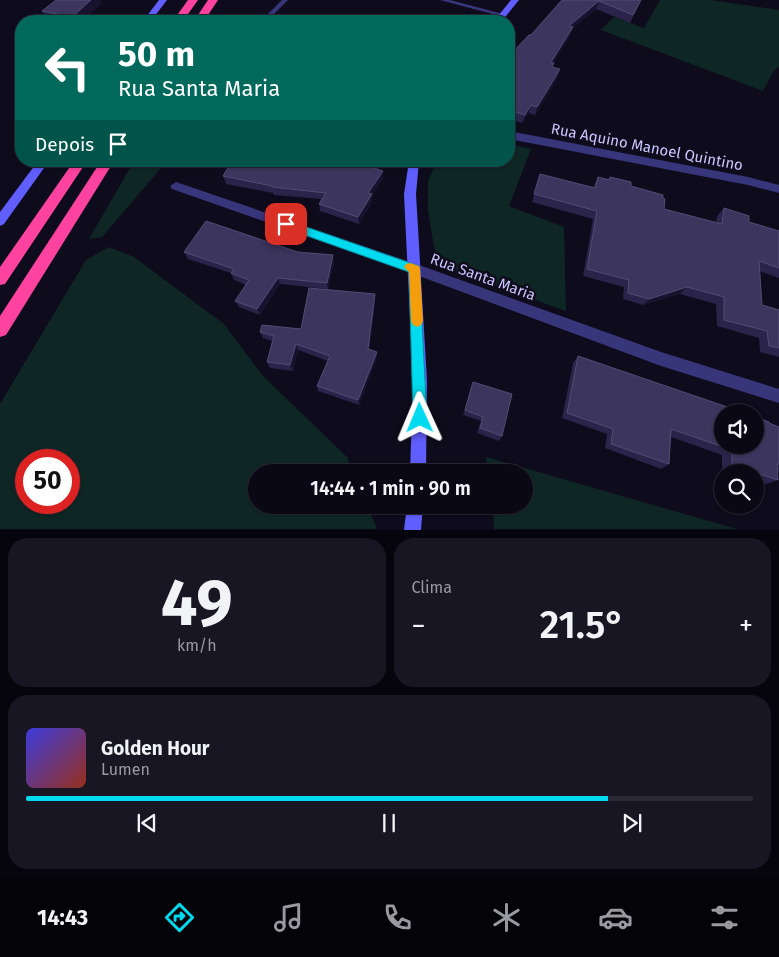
<!DOCTYPE html>
<html lang="pt">
<head>
<meta charset="utf-8">
<style>
  :root { --surface:#0a0815; --page:#181622; --text:#f1f3f6; --muted:#999aa0; --line:#2a2934; --accent:#02dbef }
  body { margin:0; font-family:"Fira Sans",sans-serif; background:var(--page); color:var(--text); height:100vh; display:flex; flex-direction:column; font-size:19px; white-space:nowrap }
  * { box-sizing:border-box; margin:0 }
  p { font-size:16px; color:var(--muted) }
  .icon { flex:none; width:28px; height:28px; fill:none; stroke:currentColor; stroke-width:2; stroke-linecap:round; stroke-linejoin:round }
  .map { position:relative; height:530px; overflow:hidden }
  .side { display:flex; flex-direction:column; gap:8px; padding:8px; background:#06040c; flex:1 }
  .side>* { flex:none }
  .guide { position:absolute; left:15px; top:15px; width:500px; height:152px; border-radius:20px; box-shadow:0 1px 4px #0004,0 0 0 1px var(--line); background:#00695c; color:#fff; overflow:hidden }
  .controls { position:absolute; left:714px; top:404px; display:grid; gap:10px }
  .controls a { display:grid; place-items:center; width:50px; height:50px; border-radius:50%; background:var(--surface); box-shadow:0 1px 4px #0004,0 0 0 1px var(--line); font-size:25px }
  .speed { position:absolute; left:15px; top:449px; display:flex; gap:10px; font-size:25px; font-weight:700; text-align:center }
  .speed>* { display:grid; place-content:center; width:65px; height:65px; border-radius:50%; background:var(--surface); box-shadow:0 1px 4px #0004,0 0 0 1px var(--line); line-height:1 }
  .speed .limit { border:8px solid #d22; background:#fff; color:#111 }
  .pin { position:absolute; display:grid; place-items:center; width:42px; height:42px; color:#fff; margin:-21px; border-radius:10px; box-shadow:0 2px 8px #0006 }
  .me { position:absolute; width:55px; margin:-28px; rotate:359deg; stroke-linejoin:round; filter:drop-shadow(0 0 4px #0008) }
  .turn { display:flex; align-items:center; gap:18px; height:105px; padding:0 20px; font-size:22px }
  .turn .icon { width:65px; height:65px; stroke-width:2.5 }
  .turn b { display:block; font-size:35px; line-height:42px }
  .then { display:flex; align-items:center; height:48px; padding:0 20px; background:#0003; gap:10px; font-size:19px }
  .big { font-size:38px; font-weight:600; line-height:1.1 }
  .side .widget { flex:1; display:flex; flex-direction:column; justify-content:center; gap:8px; min-width:0; padding:0 18px; border-radius:20px; background:var(--page) }
  .side .dial { align-items:center; gap:0 }
  .dial b { font-size:65px; line-height:1 }
  .song { display:flex; align-items:center; gap:15px }
  .cover { width:60px; height:60px; border-radius:8px; background:linear-gradient(135deg,hsl(240 70% 55%),hsl(10 70% 35%)) }
  .played { height:5px; border-radius:2px; background:linear-gradient(90deg,var(--accent) 80%,var(--line) 80%) }
  .keys { display:flex; justify-content:space-around; direction:ltr }
  .heat { display:flex; justify-content:space-between; align-items:center; font-size:28px; direction:ltr }
  .side .tiles { flex:1; display:grid; gap:8px; grid-template-columns:1fr 1fr }
  .widget:last-child { grid-column:span 2 }
  .trip { position:absolute; left:248px; top:464px; width:285px; height:50px; border-radius:25px; background:var(--surface); box-shadow:0 1px 4px #0004,0 0 0 1px var(--line); font-weight:600; line-height:50px; text-align:center }
  .tabs { display:flex; height:80px; justify-content:space-around; align-items:center; background:#040308; color:var(--muted) }
  .tabs .icon { width:35px; height:35px }
  .tabs .current { color:var(--accent) }
  .tabs b { font-size:22px; color:var(--text) }
  .map>svg:first-child { display:block }
  .green { fill:#0e2624; fill-rule:evenodd }
  .lines { fill:none; stroke-linecap:round; stroke-linejoin:round }
  .lane { fill:#38367b; fill-rule:evenodd }
  .street { fill:#38367b; fill-rule:evenodd }
  .secondary { fill:#605efe; fill-rule:evenodd }
  .highway { fill:#fe429f; fill-rule:evenodd }
  .wall { fill:#2a234a }
  .shaded-wall { fill:#18122f }
  .building { fill:#3c355d; stroke:#524c76 }
  .route { fill:#02dbef; stroke:#018e9b }
  .slow { fill:#f59e0b }
  .labels { text-anchor:middle; stroke-width:5; stroke-linejoin:round; paint-order:stroke }
  .street-label { font-size:15px; fill:#ccc6ff; stroke:#0e0b1c }
</style>
</head>
<body>
<div class="map">
<svg width="779" height="530" viewBox="0 0 779 530">
  <rect width="100%" height="100%" fill="#0e0b1c"/>
  <g class="green">
    <path d="M660,0H710L779,10V66L773,72L763,91L601,30L614,17L644,28Z"/>
    <path d="M509,144L531,149L509,206L564,227L566,311L443,267L434,248L428,210V181L437,161H509Z"/>
    <path d="M134,161H167L102,237L89,239Z"/>
    <path d="M109,247L134,257L224,324L263,376L347,457L353,472H256V505H367L377,529H0V404L86,260ZM26,460H69V502H26Z"/>
    <path d="M486,457L737,529H494L493,505H524V472H488Z"/>
  </g>
  <g class="lines">
    <g class="lane">
      <path d="M282,0H288L267,21H261Z"/>
      <path d="M440,0H450L507,15L504,17Z"/>
    </g>
    <g class="street">
      <path d="M509,131L748,177L779,185V193L748,185L509,139Z"/>
      <path d="M176,182L419,265L661,352L779,389V403L661,366L411,273L172,189L170,186Z"/>
    </g>
    <g class="secondary">
      <path d="M159,0H167L151,21H143Z"/>
      <path d="M511,0H519L502,21H494Z"/>
      <path d="M38,161H49L4,224L0,226V212Z"/>
      <path d="M409,161H419L416,194L427,381L426,472H410L413,381L404,194Z"/>
      <path d="M407,505H423L421,530H404Z"/>
    </g>
    <g class="highway">
      <path d="M188,0H198L183,21H173Z"/>
      <path d="M208,0H218L204,21H194Z"/>
      <path d="M74,161H87L5,284L0,285V267Z"/>
      <path d="M101,161H114L6,335L0,337V316Z"/>
    </g>
  </g>
  <g class="wall">
    <path d="M562,0H641L630,23L596,9L572,29L570,35L553,63L552,67L558,77L535,115L529,113L522,123L509,118V56L531,35Z"/>
    <path d="M102,3L81,21H55L47,20L42,11Z"/>
    <path d="M383,171V178L372,196V202L359,224L320,211L319,204L321,199L274,195L273,193L226,184L223,176Z"/>
    <path d="M540,174L593,188L598,177L609,179L610,177L663,198L664,209L716,223L717,216L724,208L749,222L779,231V278L759,271L762,305L779,310V357L760,352L759,338L717,326L716,304L680,294L643,305L623,299L624,287L583,276L593,219L532,202Z"/>
    <path d="M184,252H298L334,262L328,289L280,284L260,315L239,307L235,301L246,285L234,280L231,273L188,259Z"/>
    <path d="M375,301L369,349L377,352V357L359,405L318,391L317,386L328,361L298,350L293,371L270,368L267,362L272,341L263,338L260,332L301,329Z"/>
    <path d="M578,356L779,427V472H778V480L766,484L755,480V472H732L722,469V455L671,437L669,464L661,469L605,448L607,434L562,418L573,363Z"/>
    <path d="M473,382L502,436L499,441L477,433L481,421L463,415Z"/>
  </g>
  <g class="shaded-wall">
    <path d="M91,0H100L102,3L81,21H74L72,17Z"/>
    <path d="M599,1L596,9L572,29L570,35L548,71L551,62L569,26Z"/>
    <path d="M560,69L558,77L535,115L537,107Z"/>
    <path d="M531,105L529,113L522,123L525,115Z"/>
    <path d="M383,171V178L372,196V202L359,224L358,217L368,193Z"/>
    <path d="M333,255L334,262L328,289L327,283Z"/>
    <path d="M278,278L280,284L260,315L257,309Z"/>
    <path d="M687,287L680,294L643,305L649,299Z"/>
    <path d="M375,294V301L369,355L368,349Z"/>
    <path d="M296,344L298,350L293,371L290,365Z"/>
    <path d="M377,352V357L359,405L358,400Z"/>
  </g>
  <g class="building">
    <path d="M56,0H91L72,17L42,11Z"/>
    <path d="M562,0H641L633,15L599,1L569,26L573,27L551,62L554,63L552,67L560,69L537,107L531,105L525,115L509,110V56L529,35H531Z"/>
    <path d="M232,161H354L383,171L368,193L372,194L358,217L319,204L326,193L272,187V186L223,176Z"/>
    <path d="M540,174L595,188L598,177L609,180L610,177L631,182V186L663,195V198L665,199L664,209L722,224L724,208L749,216V222L779,231V268L759,261L762,305L779,310V348L769,346L767,331L724,320V297L687,287L649,299L628,293L629,280L587,269L597,211L534,194Z"/>
    <path d="M206,221L298,252L333,255L327,283L278,278L257,309L235,301L249,280L231,273L234,269L184,252Z"/>
    <path d="M309,288L375,294L368,349L377,352L358,400L317,386L330,356L296,344L290,365L267,362L274,336L260,332L262,325L301,329Z"/>
    <path d="M578,356L742,412H722V445H755V417L769,422V423L779,427V464H777L778,480L732,465V450L671,429L669,464L611,444L613,429L567,413Z"/>
    <path d="M473,382L512,394L502,436L480,428L483,417L465,410Z"/>
  </g>
  <path class="route" d="M286,220L419,266L427,418L425,423L420,425L415,423L413,418L409,272L282,227L281,224Z"/>
  <path class="slow" d="M410,263L419,266L420,269L423,321L421,325L417,327L413,325L411,321L409,272L404,267L406,264Z"/>
  <g class="labels">
    <g class="street-label">
      <text transform="translate(647 147) rotate(11)" y="5">Rua Aquino Manoel Quintino</text>
      <text transform="translate(483 277) rotate(20)" y="5">Rua Santa Maria</text>
    </g>
  </g>
</svg>
<div class="controls">
<a><svg class="icon" aria-label="sound" viewBox="0 0 24 24"><path d="M4 9h4l5-4v14l-5-4H4zM17 9q2 3 0 6"/></svg></a>
<a><svg class="icon" aria-label="search" viewBox="0 0 24 24"><circle cx="10" cy="10" r="6"/><path d="M15 15l6 6"/></svg></a>
</div>
<div class="speed"><div class="limit">50</div></div>
<div class="pin" style="left:286px;top:224px;background:#d93025"><svg class="icon" aria-label="arrive" viewBox="0 0 24 24"><path d="M6 21V4h12l-3 4 3 4H6"/></svg></div>
<svg class="me" style="left:420px;top:418px" viewBox="-20 -20 40 40"><path d="M0-17L14 15 0 8-14 15z" fill="#02dbef" stroke="#fff" stroke-width="4"/></svg>
<div class="trip">14:44 · 1 min · 90 m</div>
<div class="guide">
<div class="turn"><svg class="icon" aria-label="left" viewBox="0 0 24 24"><path d="M17 20v-9H6M10 6l-5 5 5 5"/></svg><div><b>50 m</b>Rua Santa Maria</div></div>
<div class="then">Depois<svg class="icon" aria-label="arrive" viewBox="0 0 24 24"><path d="M6 21V4h12l-3 4 3 4H6"/></svg></div>
</div>
</div>
<section class="side">
<div class="tiles">
<div class="widget dial"><b>49</b><p>km/h</p></div>
<div class="widget"><p>Clima</p>
<div class="heat"><a>−</a><b class="big">21.5°</b><a>+</a></div>
</div>
<div class="widget">
<div class="song"><i class="cover"></i><div><b>Golden Hour</b><p>Lumen</p></div></div>
<div class="played"></div>
<div class="keys"><svg class="icon" aria-label="previous" viewBox="0 0 24 24"><path d="M18 5L8 12l10 7zM5 5v14"/></svg><svg class="icon" aria-label="pause" viewBox="0 0 24 24"><path d="M8 5v14M16 5v14"/></svg><svg class="icon" aria-label="next" viewBox="0 0 24 24"><path d="M6 5l10 7-10 7zM19 5v14"/></svg></div>
</div>
</div>
</section>
<nav class="tabs">
<b>14:43</b>
<svg class="icon current" aria-label="directions" viewBox="0 0 24 24"><path d="M12 3l9 9-9 9-9-9zM9 14v-3h6M13 9l2 2-2 2"/></svg>
<svg class="icon" aria-label="music" viewBox="0 0 24 24"><path d="M9 18V5l10-2v13"/><circle cx="6" cy="18" r="3"/><circle cx="16" cy="16" r="3"/></svg>
<svg class="icon" aria-label="phone" viewBox="0 0 24 24"><path d="M5 4h4l2 5-3 2q2 4 5 5l2-3 5 2v4C11 20 4 13 5 4z"/></svg>
<svg class="icon" aria-label="climate" viewBox="0 0 24 24"><path d="M12 3v18M4 7l16 10M4 17L20 7"/></svg>
<svg class="icon" aria-label="car" viewBox="0 0 24 24"><path d="M5 17H2v-5l4-1 3-4h7l3 4 3 1v5h-3M9 17h6M6 11h13"/><circle cx="7" cy="17" r="2"/><circle cx="17" cy="17" r="2"/></svg>
<svg class="icon" aria-label="filters" viewBox="0 0 24 24"><path d="M4 7h16M4 17h16"/><circle cx="9" cy="7" r="2"/><circle cx="15" cy="17" r="2"/></svg>
</nav>
</body>
</html>
